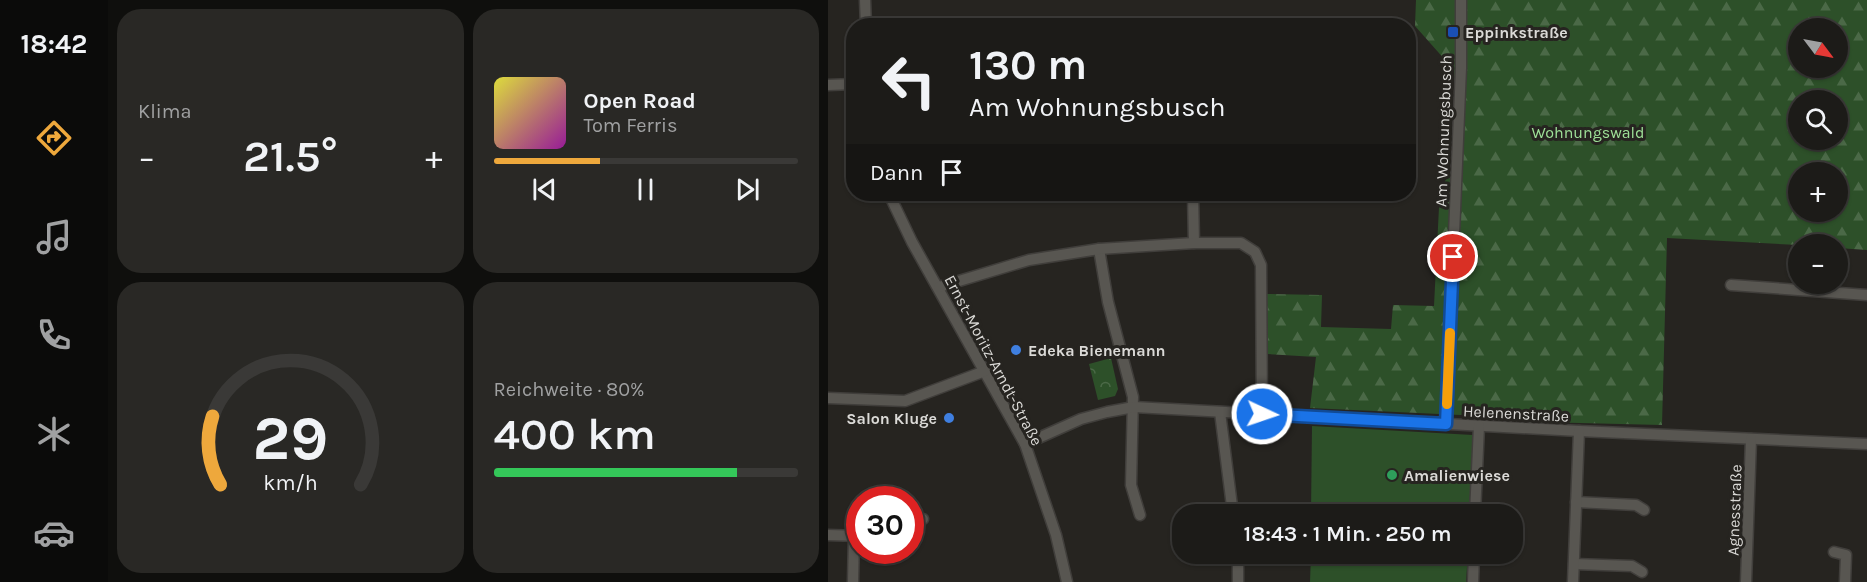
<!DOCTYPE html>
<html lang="de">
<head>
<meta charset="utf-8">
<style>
  :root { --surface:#1c1b18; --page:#292825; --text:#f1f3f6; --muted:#a0a1a2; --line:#3a3937; --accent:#eea83c }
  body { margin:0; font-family:Karla,sans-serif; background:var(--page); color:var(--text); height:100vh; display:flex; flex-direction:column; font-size:22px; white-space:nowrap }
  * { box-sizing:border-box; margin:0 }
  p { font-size:20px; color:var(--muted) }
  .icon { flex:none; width:33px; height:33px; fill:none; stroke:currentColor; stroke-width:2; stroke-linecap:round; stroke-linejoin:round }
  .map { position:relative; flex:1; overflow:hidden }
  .side { display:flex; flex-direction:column; gap:9px; padding:9px; background:#0f0f0d; width:720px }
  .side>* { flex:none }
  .banner { position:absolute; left:18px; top:18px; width:570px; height:183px; border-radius:24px; box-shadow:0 2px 4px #0004,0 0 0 2px var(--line); background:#1c1b18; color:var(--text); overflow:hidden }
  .needle { width:39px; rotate:122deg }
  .controls { position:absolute; left:960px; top:18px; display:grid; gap:12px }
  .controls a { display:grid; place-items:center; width:60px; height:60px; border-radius:50%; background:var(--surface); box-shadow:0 2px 4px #0004,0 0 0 2px var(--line); font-size:30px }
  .speed { position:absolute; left:18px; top:486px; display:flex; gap:12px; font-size:30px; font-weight:700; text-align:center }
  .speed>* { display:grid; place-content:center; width:78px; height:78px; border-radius:50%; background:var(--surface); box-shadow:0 2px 4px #0004,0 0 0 2px var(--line); line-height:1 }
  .speed .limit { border:9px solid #d22; background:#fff; color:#111 }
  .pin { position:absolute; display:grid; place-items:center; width:51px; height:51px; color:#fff; margin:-26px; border:3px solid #fff; border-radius:50%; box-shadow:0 2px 6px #0007 }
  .me { position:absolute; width:66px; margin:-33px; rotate:93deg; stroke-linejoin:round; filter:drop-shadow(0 0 4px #0008) }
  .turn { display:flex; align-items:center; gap:21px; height:126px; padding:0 24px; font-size:27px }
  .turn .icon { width:78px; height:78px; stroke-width:2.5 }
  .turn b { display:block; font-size:42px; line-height:51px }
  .then { display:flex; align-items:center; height:57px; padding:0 24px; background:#0003; gap:12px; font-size:22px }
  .big { font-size:45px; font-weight:600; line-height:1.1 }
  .side .card { flex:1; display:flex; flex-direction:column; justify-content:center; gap:9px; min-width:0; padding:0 21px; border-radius:24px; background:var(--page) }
  .side .dial { align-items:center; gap:0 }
  .dial svg { height:156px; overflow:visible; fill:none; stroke:var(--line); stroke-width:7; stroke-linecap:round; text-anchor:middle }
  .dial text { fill:var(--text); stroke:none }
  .song { display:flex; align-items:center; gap:18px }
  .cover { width:72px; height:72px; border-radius:9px; background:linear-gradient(135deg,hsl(60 70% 55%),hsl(300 70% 35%)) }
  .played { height:6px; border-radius:3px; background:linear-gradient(90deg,var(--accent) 35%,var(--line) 35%) }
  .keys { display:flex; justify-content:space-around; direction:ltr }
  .heat { display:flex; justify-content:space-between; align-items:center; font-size:33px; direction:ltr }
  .charge { height:9px; border-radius:4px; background:linear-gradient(90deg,#34c759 80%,var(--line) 0) }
  .side .tiles { flex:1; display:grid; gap:9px; grid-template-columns:repeat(2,1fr) }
  .trip { position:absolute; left:344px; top:504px; width:351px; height:60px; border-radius:24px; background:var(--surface); box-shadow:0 2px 4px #0004,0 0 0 2px var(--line); font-weight:600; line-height:60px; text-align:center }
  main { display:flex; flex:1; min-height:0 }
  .tab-bar { display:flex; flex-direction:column; width:108px; justify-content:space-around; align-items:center; background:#0b0b0a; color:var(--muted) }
  .tab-bar .icon { width:42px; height:42px }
  .tab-bar .on { color:var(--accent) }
  .tab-bar b { font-size:27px; color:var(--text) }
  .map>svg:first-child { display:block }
  .forest { fill:url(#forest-firs); fill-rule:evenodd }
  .park { fill:url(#park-crowns) }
  .pitch { fill:#2d5029 }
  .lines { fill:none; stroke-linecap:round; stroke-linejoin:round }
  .street-casing { stroke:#403e3b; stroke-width:13 }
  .street { stroke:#585651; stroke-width:10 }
  .route-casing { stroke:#114b97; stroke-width:15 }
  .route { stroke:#1a73e8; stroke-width:10 }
  .slow { stroke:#f59e0b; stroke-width:10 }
  .transit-dot { fill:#1a4fb4; stroke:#262420; stroke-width:2 }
  .shop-dot { fill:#3f7fe0; stroke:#262420; stroke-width:2 }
  .leisure-dot { fill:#2e9e5b; stroke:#262420; stroke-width:2 }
  .labels { text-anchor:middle; stroke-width:6; stroke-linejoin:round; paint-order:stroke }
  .poi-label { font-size:16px; font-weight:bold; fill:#dbdad7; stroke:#262420; text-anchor:start }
  .street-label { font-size:16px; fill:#dbdad7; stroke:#262420 }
  .park-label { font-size:16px; fill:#9fe298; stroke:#262420 }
</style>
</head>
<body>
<main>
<nav class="tab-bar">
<b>18:42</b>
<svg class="icon on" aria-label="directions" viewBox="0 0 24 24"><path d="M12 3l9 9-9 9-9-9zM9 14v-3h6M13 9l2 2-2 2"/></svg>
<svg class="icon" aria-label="music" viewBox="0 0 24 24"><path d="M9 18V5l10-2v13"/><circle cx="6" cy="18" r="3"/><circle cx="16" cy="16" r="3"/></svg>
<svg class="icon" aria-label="phone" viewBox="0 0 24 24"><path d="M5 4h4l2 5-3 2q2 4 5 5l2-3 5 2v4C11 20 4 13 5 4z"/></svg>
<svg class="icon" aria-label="climate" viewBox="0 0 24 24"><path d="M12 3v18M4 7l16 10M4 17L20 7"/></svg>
<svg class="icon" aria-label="car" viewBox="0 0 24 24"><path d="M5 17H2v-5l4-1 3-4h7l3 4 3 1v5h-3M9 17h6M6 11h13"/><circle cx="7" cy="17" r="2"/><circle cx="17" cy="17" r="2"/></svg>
</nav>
<section class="side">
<div class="tiles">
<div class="card"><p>Klima</p>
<div class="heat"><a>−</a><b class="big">21.5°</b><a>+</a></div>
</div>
<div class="card">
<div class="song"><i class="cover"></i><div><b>Open Road</b><p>Tom Ferris</p></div></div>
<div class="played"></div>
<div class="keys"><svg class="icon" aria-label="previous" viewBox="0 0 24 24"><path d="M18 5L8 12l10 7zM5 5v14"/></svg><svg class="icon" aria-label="pause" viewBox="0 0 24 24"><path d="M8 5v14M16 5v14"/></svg><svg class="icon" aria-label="next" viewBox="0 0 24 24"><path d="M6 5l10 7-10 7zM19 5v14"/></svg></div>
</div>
<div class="card dial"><svg viewBox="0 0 100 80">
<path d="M14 69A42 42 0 1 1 86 69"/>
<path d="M14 69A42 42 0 0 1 10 34" stroke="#eea83c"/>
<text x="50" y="56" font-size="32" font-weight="700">29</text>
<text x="50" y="72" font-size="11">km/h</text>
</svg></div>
<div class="card"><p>Reichweite · 80%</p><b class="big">400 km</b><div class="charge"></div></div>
</div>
</section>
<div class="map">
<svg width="1039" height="582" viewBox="0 0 1039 582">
  <defs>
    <pattern id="forest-firs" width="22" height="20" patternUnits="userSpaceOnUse" patternTransform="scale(1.5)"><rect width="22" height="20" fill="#2d5029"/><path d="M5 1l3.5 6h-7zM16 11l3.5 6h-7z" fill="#4b6947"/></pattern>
    <pattern id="park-crowns" width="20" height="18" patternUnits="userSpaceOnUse" patternTransform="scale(1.5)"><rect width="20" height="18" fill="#2d5029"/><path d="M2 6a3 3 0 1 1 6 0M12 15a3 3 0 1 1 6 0" fill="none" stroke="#4b6947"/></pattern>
  </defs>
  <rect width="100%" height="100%" fill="#262420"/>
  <path class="forest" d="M588,0H1039V250L1010,248V244L970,245L839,238L834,425L711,422L633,415L482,408L488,357L440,354L439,294L494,295L493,327L563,329L565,305L606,306L612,188L627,167L626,70L587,26ZM970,28H1010V68H970ZM970,100H1010V140H970ZM970,172H1010V212H970Z"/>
  <path class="park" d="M283,358L290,389L287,396L270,400L261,364Z"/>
  <g class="pitch">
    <path d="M484,426L645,435L641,514H483Z"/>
    <path d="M483,554H640L638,582H482Z"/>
  </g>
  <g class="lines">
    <defs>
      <g id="street">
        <path d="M37,0L38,26"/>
        <path d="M0,85L26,84"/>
        <path d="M61,194L84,242L197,444L228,535L239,582"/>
        <path d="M365,194L366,243"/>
        <path d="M271,249L280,302L305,397L303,485L312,515"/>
        <path d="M903,285L1039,295"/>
        <path d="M111,287L201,260L271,249L366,243H413L427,252L433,265L434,414"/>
        <path d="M0,398L77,401L157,371"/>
        <path d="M392,412L405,514"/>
        <path d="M618,424L633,68V0"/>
        <path d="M197,444L253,419L279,412L306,407L751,431L1039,444"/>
        <path d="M748,502L808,505L816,510"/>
        <path d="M647,514L651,426"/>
        <path d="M82,527L95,519"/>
        <path d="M0,535L31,536"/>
        <path d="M1006,552L1018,555L1017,582"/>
        <path d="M746,564L804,566L814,572"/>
        <path d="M25,582L26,537"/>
        <path d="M410,582V554"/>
        <path d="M645,582L646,554"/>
        <path d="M745,582L751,431"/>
        <path d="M918,582L923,439"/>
      </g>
    </defs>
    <use href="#street" class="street-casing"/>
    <use href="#street" class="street"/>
  </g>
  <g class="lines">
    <defs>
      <path id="route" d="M434,414L618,424L625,257"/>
    </defs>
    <use href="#route" class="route-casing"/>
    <use href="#route" class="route"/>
    <path class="slow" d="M619,404L622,333"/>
  </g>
  <rect class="transit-dot" x="619" y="26" width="12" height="12" rx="3"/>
  <g class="shop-dot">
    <circle cx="188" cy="350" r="6"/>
    <circle cx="121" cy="418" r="6"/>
  </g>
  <circle class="leisure-dot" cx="564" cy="475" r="6"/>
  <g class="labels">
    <g class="poi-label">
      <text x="637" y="38">Eppinkstraße</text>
      <text x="200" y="356">Edeka Bienemann</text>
      <text x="109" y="424" text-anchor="end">Salon Kluge</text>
      <text x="576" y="481">Amalienwiese</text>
    </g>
    <g class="street-label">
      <text transform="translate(615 131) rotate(-88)" y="6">Am Wohnungsbusch</text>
      <text transform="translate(166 360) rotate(62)" y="6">Ernst-Moritz-Arndt-Straße</text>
      <text transform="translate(688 413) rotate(3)" y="6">Helenenstraße</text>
      <text transform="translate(906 510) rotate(-88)" y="6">Agnesstraße</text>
    </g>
    <g class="park-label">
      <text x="760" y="138">Wohnungswald</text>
    </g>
  </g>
</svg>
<div class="controls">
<a><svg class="needle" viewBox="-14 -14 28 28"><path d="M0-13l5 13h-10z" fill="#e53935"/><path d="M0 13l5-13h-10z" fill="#a0a1a2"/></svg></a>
<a><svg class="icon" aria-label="search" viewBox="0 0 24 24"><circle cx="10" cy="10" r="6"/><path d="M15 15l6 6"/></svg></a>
<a>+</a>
<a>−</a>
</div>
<div class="speed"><div class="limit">30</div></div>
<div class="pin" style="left:625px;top:257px;background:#d93025"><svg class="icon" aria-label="arrive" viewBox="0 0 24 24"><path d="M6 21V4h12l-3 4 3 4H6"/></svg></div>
<svg class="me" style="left:434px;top:414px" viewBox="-20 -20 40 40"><circle r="17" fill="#1a73e8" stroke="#fff" stroke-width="3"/><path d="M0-11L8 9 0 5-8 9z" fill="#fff"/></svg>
<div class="trip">18:43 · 1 Min. · 250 m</div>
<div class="banner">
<div class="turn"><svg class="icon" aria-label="left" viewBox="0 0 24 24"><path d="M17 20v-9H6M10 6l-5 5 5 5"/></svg><div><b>130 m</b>Am Wohnungsbusch</div></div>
<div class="then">Dann<svg class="icon" aria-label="arrive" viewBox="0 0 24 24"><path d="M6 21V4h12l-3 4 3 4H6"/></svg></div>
</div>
</div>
</main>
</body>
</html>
